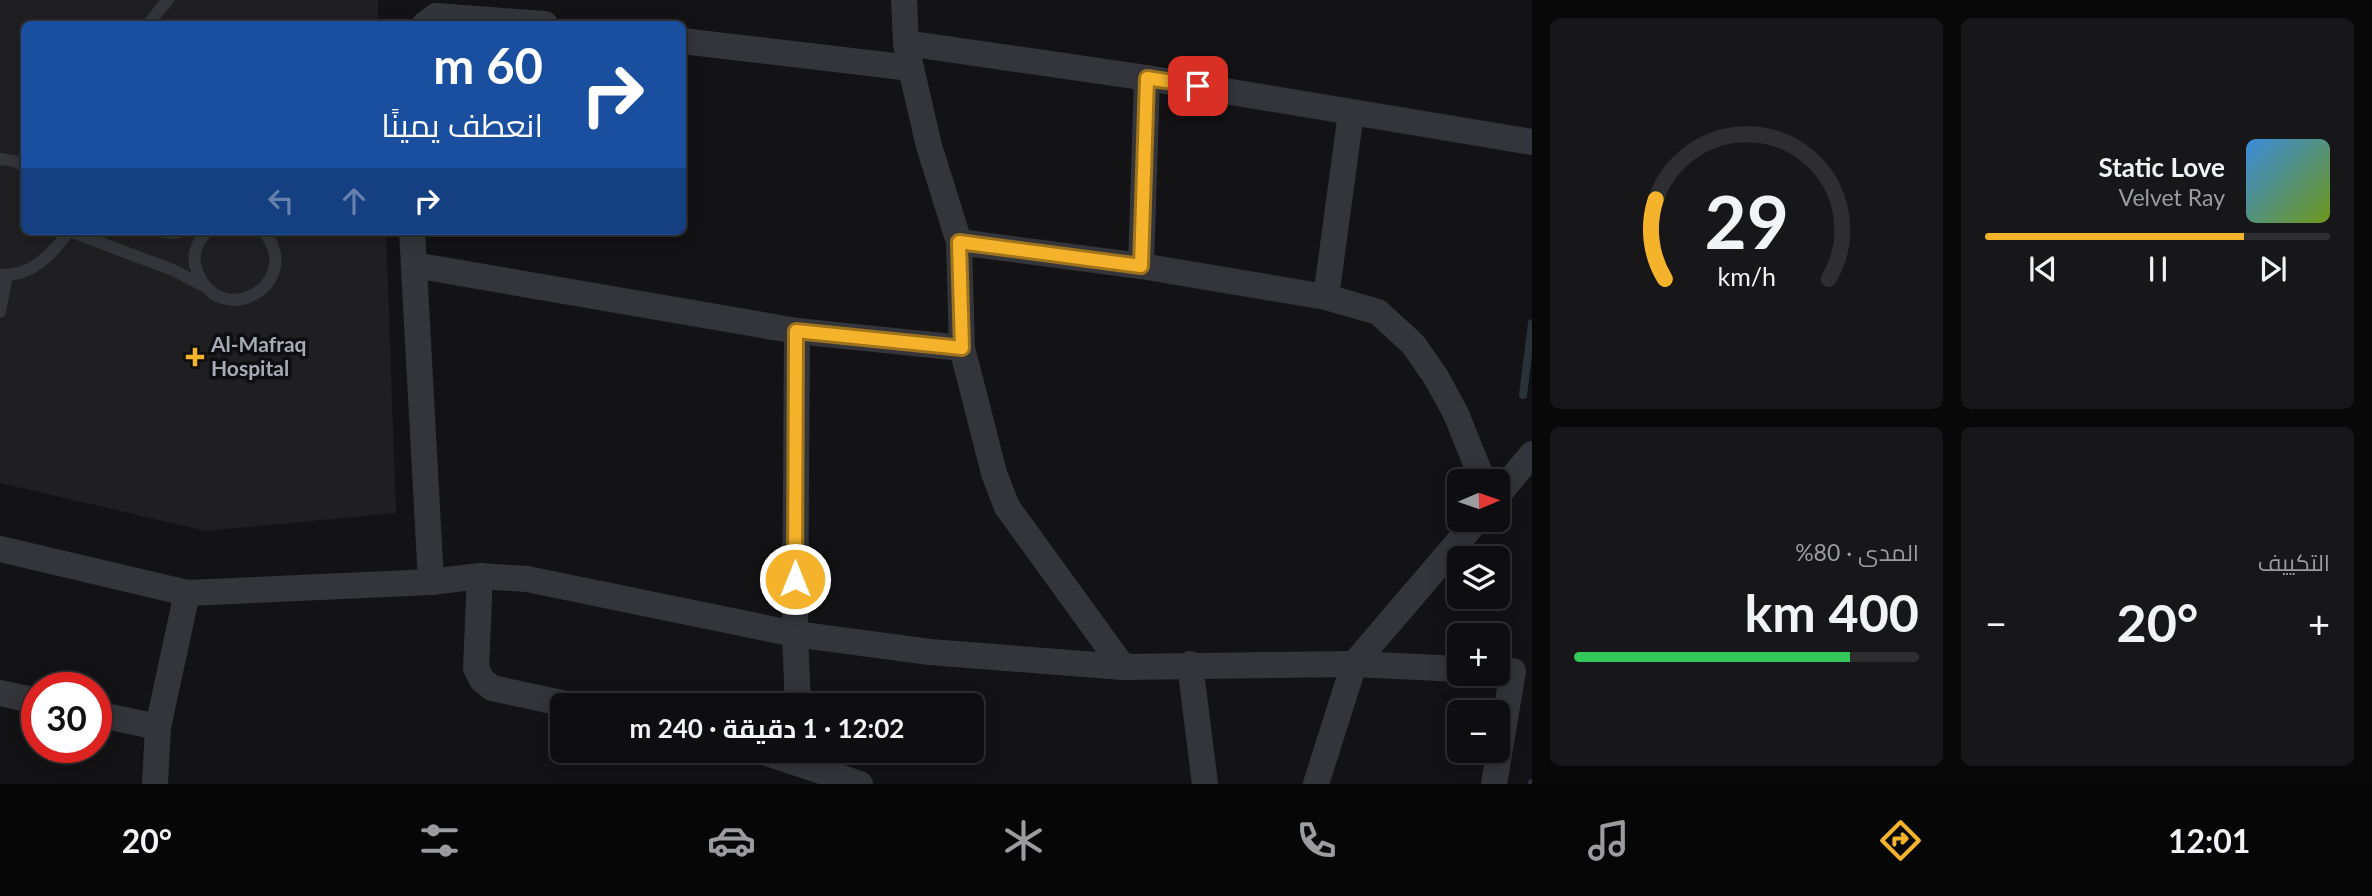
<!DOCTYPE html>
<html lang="ar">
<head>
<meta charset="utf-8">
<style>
  :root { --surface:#0e0e10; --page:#171719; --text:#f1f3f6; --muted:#9b9c9f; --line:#2e2e30; --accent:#f5b32b }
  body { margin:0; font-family:Lato,Cairo,sans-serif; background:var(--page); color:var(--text); direction:rtl; height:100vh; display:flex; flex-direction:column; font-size:26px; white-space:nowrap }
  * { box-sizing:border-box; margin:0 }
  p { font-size:23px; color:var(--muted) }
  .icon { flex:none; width:38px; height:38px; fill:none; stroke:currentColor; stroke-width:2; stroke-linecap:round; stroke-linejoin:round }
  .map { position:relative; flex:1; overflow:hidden; direction:ltr }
  .details { display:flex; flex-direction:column; gap:18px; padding:18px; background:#080809; width:840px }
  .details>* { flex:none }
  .banner { position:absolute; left:21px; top:21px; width:665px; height:214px; border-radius:10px; box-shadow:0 4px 18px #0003,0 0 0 2px var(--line); direction:rtl; background:#1a4fa0; color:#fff; overflow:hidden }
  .needle { width:46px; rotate:88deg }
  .fabs { position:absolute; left:1447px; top:469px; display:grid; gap:14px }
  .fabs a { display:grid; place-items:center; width:63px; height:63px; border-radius:10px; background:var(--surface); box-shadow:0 4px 18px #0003,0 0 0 2px var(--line); font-size:35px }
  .speed { position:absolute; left:21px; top:672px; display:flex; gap:14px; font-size:35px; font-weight:700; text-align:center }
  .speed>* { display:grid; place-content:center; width:91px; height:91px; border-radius:50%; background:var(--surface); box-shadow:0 4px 18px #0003,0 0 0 2px var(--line); line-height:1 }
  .speed .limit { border:10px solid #d22; background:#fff; color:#111 }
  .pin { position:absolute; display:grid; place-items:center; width:60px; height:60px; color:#fff; margin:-30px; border-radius:14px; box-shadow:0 4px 10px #0006 }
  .me { position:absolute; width:77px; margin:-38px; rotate:0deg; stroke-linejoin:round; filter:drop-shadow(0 0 5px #0008) }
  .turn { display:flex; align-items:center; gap:24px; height:147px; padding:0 28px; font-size:32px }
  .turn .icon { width:91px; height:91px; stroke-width:2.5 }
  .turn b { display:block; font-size:49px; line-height:60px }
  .lanes { display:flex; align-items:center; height:66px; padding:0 28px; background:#0003; justify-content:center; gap:35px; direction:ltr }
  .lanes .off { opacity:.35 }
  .big { font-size:52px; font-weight:700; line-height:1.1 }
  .details .widget { flex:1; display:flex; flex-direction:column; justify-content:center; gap:10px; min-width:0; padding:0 24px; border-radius:10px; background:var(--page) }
  .details .dial { align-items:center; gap:0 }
  .dial svg { height:182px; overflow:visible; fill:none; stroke:var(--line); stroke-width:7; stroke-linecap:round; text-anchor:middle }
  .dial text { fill:var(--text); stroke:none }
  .song { display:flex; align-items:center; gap:21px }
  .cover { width:84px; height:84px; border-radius:10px; background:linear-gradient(135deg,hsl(210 70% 55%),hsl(80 70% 35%)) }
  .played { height:7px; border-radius:4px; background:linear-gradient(90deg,var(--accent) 75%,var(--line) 75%) }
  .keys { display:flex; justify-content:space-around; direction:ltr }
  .heat { display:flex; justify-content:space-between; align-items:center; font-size:38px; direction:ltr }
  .charge { height:10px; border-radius:5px; background:linear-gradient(90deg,#34c759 80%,var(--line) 0) }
  .details .tiles { flex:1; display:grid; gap:18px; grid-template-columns:repeat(2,1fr) }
  .trip { position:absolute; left:550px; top:693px; width:434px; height:70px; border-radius:10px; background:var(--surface); box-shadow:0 4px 18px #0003,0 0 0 2px var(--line); font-weight:700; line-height:70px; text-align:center; direction:rtl }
  .tabs { display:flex; height:112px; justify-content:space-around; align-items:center; background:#060606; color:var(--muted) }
  .tabs .icon { width:49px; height:49px }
  .tabs .selected { color:var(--accent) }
  .tabs b { font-size:32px; color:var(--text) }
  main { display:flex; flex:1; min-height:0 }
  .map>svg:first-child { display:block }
  .built { fill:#1f1f22 }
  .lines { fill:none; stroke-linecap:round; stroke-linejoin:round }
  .stream { stroke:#293239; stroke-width:8 }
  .lane { stroke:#34353a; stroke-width:12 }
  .street { stroke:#34353a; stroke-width:26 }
  .route-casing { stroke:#9f741c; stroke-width:18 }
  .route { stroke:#f5b32b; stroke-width:12 }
  .poi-dot { fill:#f5b32b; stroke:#0e0e10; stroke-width:2.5 }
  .labels { text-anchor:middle; stroke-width:7; stroke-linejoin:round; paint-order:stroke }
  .poi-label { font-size:21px; font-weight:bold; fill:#a5aab6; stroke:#0e0e10; text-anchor:start }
</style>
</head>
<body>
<main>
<section class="details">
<div class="tiles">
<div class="widget">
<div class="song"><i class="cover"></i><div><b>Static Love</b><p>Velvet Ray</p></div></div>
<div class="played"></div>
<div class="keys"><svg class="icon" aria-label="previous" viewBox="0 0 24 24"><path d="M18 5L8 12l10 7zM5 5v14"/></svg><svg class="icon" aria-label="pause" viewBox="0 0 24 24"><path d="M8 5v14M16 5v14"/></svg><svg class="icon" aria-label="next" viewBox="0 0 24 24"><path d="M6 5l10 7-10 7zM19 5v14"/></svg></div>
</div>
<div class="widget dial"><svg viewBox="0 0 100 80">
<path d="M14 69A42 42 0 1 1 86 69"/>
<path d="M14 69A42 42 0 0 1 10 34" stroke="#f5b32b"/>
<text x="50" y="56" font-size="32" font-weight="700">29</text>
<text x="50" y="72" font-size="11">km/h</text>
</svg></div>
<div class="widget"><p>التكييف</p>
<div class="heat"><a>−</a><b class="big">20°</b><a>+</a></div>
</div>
<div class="widget"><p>المدى · 80%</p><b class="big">400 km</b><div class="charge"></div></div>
</div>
</section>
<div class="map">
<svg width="1532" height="784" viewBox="0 0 1532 784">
  <rect width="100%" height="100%" fill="#131315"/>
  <path class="built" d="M0,0H378V24H24V231H386L396,513L206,531L0,483Z"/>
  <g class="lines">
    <g class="stream">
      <path d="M1523,395L1532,323"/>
      <path d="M1532,784V783"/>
    </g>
    <g class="lane">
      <path d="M148,24L168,0"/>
      <path d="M0,159L14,161L24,166"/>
      <path d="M69,231L173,270L202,285"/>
      <path d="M161,231L174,233L183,231"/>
      <path d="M207,231C197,242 191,256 197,271C221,334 307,281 263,231"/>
      <path d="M0,275C32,277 52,254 69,231"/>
      <path d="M0,312L7,275"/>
    </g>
    <g class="street">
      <path d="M904,0L906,43L911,68L929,146L959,242L962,348L994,473L1007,507L1123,667"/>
      <path d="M425,24L436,16L545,24"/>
      <path d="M682,41L911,68"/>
      <path d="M906,43L1147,78L1532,142"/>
      <path d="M412,231L431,582"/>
      <path d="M959,242L1141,266L1326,297L1378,312L1413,344L1436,377L1456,414L1483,481"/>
      <path d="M414,265L797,331L962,348"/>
      <path d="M1141,266L1147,78"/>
      <path d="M1326,297L1351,113"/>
      <path d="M797,331L795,634L798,705"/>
      <path d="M1498,495L1532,454"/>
      <path d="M0,549L187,593L431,582L480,576L527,579L795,634L930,652L1123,667L1354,664L1460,669"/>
      <path d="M480,576L476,668L482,680L492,688L571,705"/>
      <path d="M1190,664L1205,784"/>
      <path d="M0,693L37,701"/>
      <path d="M96,714L158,727"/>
      <path d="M761,751L860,784"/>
      <path d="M155,784L158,727L187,593"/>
      <path d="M1316,784L1354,664L1477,520"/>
      <path d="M1494,784L1513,671"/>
    </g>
  </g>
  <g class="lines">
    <defs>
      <path id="route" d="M795,579L796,331L962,348L959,242L1141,266L1147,78L1198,86"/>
    </defs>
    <use href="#route" class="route-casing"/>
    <use href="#route" class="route"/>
  </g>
  <path class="poi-dot" d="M191.5 346.5h7v7h7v7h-7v7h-7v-7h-7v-7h7z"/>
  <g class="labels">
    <g class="poi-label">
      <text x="211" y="352">Al-Mafraq<tspan x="211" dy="24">Hospital</tspan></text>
    </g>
  </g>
</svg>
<div class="fabs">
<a><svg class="needle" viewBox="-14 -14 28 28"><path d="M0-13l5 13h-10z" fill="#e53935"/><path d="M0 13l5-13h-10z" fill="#9b9c9f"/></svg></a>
<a><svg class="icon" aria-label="layers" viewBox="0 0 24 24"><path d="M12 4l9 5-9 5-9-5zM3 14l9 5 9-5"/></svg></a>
<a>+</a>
<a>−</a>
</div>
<div class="speed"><div class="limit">30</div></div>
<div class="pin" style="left:1198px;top:86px;background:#d93025"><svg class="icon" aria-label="arrive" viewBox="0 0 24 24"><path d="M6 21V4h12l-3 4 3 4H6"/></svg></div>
<svg class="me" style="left:795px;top:579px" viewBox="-20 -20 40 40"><circle r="17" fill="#f5b32b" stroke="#fff" stroke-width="3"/><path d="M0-11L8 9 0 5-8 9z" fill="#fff"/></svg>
<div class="trip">12:02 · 1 دقيقة · 240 m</div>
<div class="banner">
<div class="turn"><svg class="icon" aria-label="right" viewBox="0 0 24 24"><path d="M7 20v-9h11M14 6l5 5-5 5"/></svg><div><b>60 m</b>انعطف يمينًا</div></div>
<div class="lanes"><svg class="icon off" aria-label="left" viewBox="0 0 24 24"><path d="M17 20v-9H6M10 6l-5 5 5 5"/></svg><svg class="icon off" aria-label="ahead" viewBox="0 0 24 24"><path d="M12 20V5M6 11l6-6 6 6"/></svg><svg class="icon" aria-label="right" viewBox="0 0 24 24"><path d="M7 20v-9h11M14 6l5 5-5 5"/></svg></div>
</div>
</div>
</main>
<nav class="tabs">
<b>12:01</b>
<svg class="icon selected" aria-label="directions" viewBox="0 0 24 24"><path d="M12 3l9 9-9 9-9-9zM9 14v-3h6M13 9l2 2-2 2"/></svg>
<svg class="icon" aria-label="music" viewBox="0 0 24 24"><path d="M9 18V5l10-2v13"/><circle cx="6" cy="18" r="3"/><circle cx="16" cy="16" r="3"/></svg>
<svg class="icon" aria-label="phone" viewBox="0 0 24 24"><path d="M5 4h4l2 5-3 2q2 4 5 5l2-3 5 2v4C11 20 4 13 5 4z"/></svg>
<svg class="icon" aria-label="climate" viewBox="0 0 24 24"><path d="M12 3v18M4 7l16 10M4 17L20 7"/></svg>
<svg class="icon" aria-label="car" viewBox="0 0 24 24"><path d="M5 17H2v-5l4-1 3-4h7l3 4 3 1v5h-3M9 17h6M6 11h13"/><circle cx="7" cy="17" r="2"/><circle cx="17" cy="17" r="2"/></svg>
<svg class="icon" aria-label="filters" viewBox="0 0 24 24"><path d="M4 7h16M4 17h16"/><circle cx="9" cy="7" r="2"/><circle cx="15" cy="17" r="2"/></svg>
<b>20°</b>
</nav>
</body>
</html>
